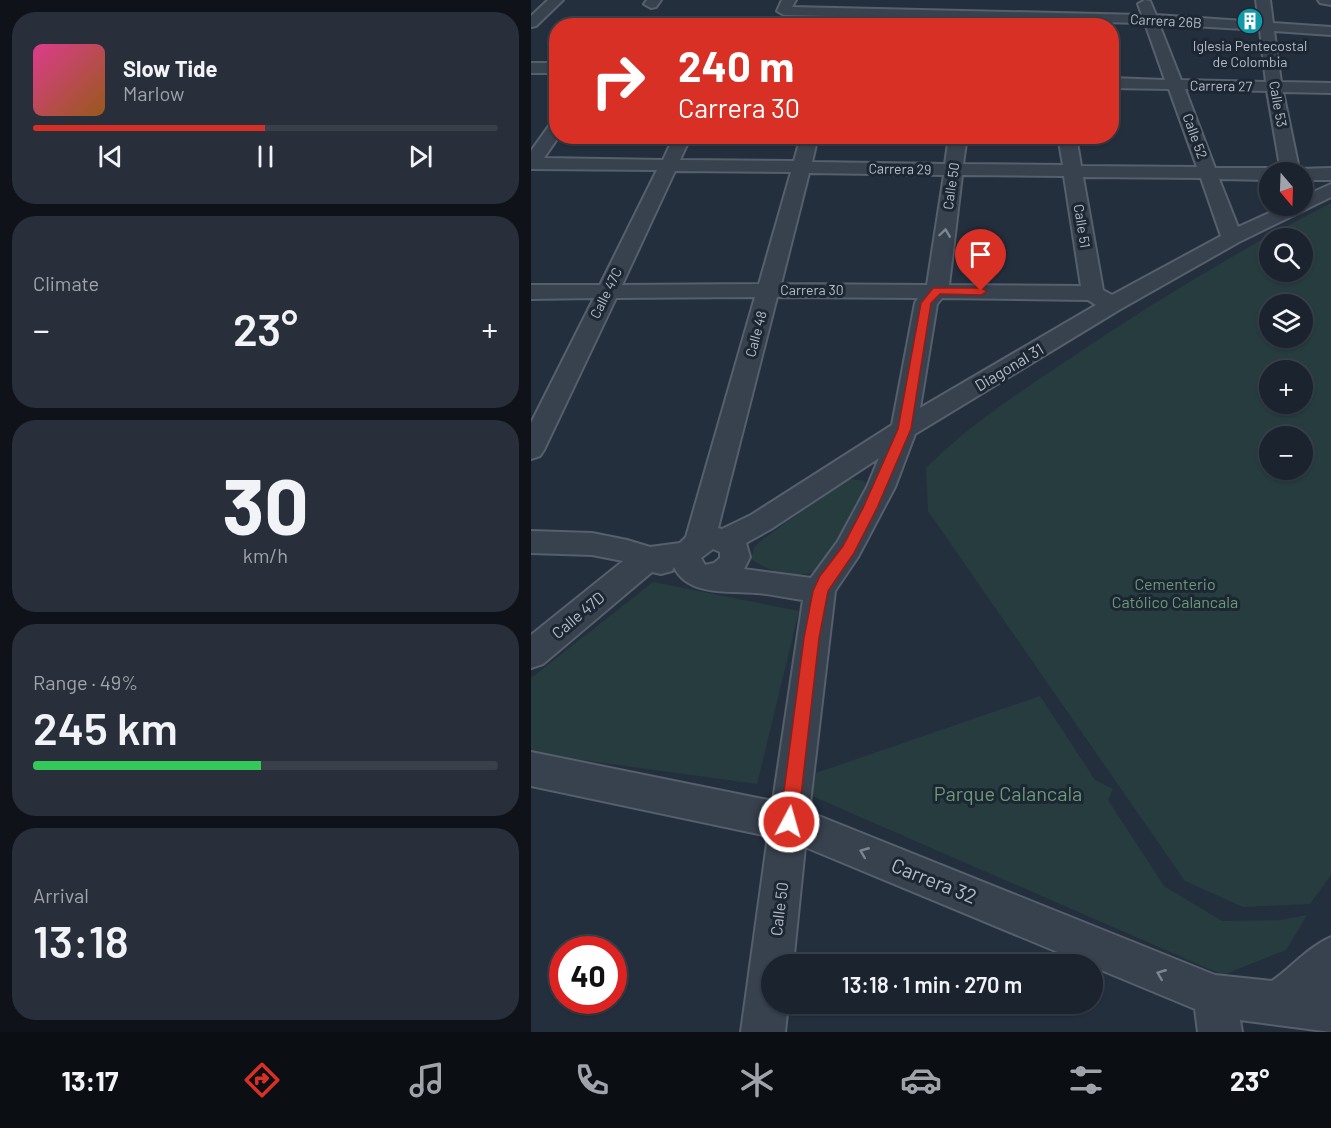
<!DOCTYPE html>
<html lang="en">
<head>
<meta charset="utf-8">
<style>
  :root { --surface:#1b232e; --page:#282f3a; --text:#f1f3f6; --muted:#a0a4aa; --line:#39404a; --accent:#d93025 }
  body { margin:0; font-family:Barlow,sans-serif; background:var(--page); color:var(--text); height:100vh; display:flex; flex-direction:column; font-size:22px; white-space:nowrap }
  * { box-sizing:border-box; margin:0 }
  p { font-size:20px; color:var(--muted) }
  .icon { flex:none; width:33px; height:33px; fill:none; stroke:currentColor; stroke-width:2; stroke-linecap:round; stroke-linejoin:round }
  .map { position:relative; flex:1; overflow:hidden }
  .drawer { display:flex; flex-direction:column; gap:12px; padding:12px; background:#0f1319; width:531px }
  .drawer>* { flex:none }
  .guide { position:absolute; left:18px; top:18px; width:570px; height:126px; border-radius:24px; box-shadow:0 2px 4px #0004,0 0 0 2px var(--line); background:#d93025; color:#fff; overflow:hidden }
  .needle { width:39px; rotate:161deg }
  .fabs { position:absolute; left:728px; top:162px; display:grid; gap:12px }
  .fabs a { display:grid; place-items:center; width:54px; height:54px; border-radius:50%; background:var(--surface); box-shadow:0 2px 4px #0004,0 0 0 2px var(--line); font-size:30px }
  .speed { position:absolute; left:18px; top:936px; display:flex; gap:12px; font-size:30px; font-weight:700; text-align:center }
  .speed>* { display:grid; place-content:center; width:78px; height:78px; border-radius:50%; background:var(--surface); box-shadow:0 2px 4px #0004,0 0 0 2px var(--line); line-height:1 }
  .speed .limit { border:9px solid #d22; background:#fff; color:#111 }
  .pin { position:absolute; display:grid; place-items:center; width:51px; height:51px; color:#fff; margin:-62px -26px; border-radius:50% 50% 50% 0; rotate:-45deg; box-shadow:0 0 6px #0007 }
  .pin .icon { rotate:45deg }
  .me { position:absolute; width:66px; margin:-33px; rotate:6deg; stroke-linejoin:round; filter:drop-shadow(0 0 4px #0008) }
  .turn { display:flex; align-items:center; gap:21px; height:126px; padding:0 30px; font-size:27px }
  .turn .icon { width:78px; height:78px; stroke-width:2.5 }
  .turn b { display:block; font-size:42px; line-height:51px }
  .big { font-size:45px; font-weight:600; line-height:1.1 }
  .drawer .widget { flex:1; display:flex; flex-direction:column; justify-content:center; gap:9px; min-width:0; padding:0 21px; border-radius:24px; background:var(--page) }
  .drawer .dial { align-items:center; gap:0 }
  .dial b { font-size:78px; line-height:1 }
  .song { display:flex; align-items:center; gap:18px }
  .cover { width:72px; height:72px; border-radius:9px; background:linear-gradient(135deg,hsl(330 70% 55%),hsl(30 70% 35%)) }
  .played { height:6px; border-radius:3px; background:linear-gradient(90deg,var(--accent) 50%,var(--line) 50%) }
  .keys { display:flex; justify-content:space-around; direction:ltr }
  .heat { display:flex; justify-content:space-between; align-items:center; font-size:33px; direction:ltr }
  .charge { height:9px; border-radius:4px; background:linear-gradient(90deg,#34c759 49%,var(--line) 0) }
  .trip { position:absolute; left:230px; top:954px; width:342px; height:60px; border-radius:30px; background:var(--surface); box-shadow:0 2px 4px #0004,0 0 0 2px var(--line); font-weight:600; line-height:60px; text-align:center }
  .dock { display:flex; height:96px; justify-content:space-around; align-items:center; background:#0b0e12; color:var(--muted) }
  .dock .icon { width:42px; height:42px }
  .dock .on { color:var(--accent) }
  .dock b { font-size:27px; color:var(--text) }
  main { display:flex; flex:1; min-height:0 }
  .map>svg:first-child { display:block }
  .green { fill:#263c3f; fill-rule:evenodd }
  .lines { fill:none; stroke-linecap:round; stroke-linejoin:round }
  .minor-casing { stroke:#565f6c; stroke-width:4 }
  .minor { fill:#38414e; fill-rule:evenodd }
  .oneway { stroke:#7c8592 }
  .route { fill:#d93025; stroke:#8d1f18; stroke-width:1.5 }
  .labels { text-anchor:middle; stroke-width:6; stroke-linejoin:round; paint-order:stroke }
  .far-street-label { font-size:14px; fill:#b4bcc9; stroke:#1d2633 }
  .far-poi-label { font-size:14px; fill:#b4bcc9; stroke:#1d2633 }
  .street-label { font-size:16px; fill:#b4bcc9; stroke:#1d2633 }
  .park-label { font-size:16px; fill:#6b9a76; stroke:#1d2633 }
  .near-park-label { font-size:20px; fill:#6b9a76; stroke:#1d2633 }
  .near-street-label { font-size:20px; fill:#b4bcc9; stroke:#1d2633 }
</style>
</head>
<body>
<main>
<section class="drawer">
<div class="widget">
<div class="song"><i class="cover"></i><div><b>Slow Tide</b><p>Marlow</p></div></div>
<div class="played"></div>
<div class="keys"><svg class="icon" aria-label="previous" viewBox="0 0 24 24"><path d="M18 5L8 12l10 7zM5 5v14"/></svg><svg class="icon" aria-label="pause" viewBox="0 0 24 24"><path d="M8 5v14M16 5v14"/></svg><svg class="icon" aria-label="next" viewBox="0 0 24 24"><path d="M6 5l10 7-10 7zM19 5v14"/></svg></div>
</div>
<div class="widget"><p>Climate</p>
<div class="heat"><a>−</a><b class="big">23°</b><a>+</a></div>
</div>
<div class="widget dial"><b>30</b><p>km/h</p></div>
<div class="widget"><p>Range · 49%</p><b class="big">245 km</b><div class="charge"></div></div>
<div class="widget"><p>Arrival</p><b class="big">13:18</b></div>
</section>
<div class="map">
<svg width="800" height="1032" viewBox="0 0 800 1032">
  <rect width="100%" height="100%" fill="#242f3e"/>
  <g class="green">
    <path d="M800,203V875L779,904L712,907L654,881L397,511L395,468C438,425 490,391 540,358C624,301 710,249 800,203ZM771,238V272H738V238ZM771,304V338H738V304ZM771,370V404H738V370ZM771,436V470H738V436Z"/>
    <path d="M320,479L333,481L336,485L335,491L292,568C267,581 242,574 220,559L223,548L227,543L307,485Z"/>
    <path d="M122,582L268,611L226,784L0,753V678Z"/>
    <path d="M509,696L564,780L582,789L577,800L633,886L691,921L751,920L776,915L755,950L692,975L281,796L285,773Z"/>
  </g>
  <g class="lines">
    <defs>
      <g id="minor">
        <path d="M17,0H32L5,26L0,27V16Z"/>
        <path d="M116,0H130L125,7L120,8L113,4Z"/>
        <path d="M251,0H265L261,7L611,15L607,4L614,0L619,1L625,15L728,22L725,0H739L742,23L800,27V35L743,31L750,82L800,83V93L752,92L768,169L800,168V180H771V172H750L736,91L654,89L684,168H738L746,172H738V180L688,179L707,227L754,206H771V197L800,184V197L708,242L588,310L384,434L364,487L327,557L304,591L278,812L684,975L741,981C761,967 777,947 800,937V1032L709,1020L711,1032H667L664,1009L274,847L262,964H240V1004H257L254,1032H210L237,836L0,786V752L242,801L272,600C256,598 240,594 225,593C198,591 156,596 143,567L141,571L130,574L121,572L12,664L0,668V635L92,561L61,555L0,553V531L61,533L96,540L119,547L149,543L155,537L224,297L85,298L13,450L9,456L0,459V423L63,298L0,299V285H69L126,170L0,169V151L20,123L26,122V136H28L13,158L132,160L143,136H160L149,160L263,161L270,136H287L281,162L414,164L418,136H436L432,164L532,165L527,136H545L550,166L666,167L638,89L580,88V78L634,80L614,23L253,15L246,11ZM628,24L729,30L735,82L650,80ZM144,171L260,172L228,284L91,285ZM278,173L413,175L396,285L250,284ZM431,175L533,176L550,286L418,285ZM552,177L670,178L690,236L581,295L572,290ZM246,297L387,298L384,303L361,425L220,515L191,529L187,528ZM411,298L557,300L565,305L389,408L406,304ZM348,458L336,487L307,541L280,578L213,569L219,557L215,543L240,529ZM182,549L189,552V558L183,563L174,565L170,558Z"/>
        <path d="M787,0H800V5L789,3Z"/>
        <rect x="0" y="63" width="26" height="10"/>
      </g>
    </defs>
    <use href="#minor" class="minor-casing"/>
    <use href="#minor" class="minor"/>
  </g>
  <defs><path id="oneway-chevron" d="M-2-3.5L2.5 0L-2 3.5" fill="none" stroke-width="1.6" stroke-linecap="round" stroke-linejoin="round" transform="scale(1.5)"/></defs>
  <g class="oneway">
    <use href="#oneway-chevron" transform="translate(414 233) rotate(-82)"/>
    <use href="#oneway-chevron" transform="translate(333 852) rotate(-158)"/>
    <use href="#oneway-chevron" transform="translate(630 974) rotate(-158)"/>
  </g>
  <path class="route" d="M402,288H450L456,291L450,295L409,294L400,303L380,429L346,508L323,553L297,591L288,638L267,822L265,828L258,830L252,828L249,822L273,638L282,591L289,576L312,546L332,508L367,429L390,303Z"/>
  <defs>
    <symbol id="building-disc" viewBox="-11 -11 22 22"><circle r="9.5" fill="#0f9aa8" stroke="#1d2633"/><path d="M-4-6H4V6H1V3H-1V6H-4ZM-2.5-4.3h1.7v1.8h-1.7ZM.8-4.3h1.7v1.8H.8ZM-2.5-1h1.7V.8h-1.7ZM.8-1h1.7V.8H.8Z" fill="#fff"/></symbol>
  </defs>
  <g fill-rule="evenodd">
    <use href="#building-disc" x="704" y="6" width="30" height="30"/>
  </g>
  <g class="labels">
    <g class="far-street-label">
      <text transform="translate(635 21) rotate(3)" y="5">Carrera 26B</text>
      <text transform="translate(690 86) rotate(1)" y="5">Carrera 27</text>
      <text transform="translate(747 104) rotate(80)" y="5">Calle 53</text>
      <text transform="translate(664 136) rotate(70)" y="5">Calle 52</text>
      <text transform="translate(369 169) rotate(1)" y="5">Carrera 29</text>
      <text transform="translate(420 186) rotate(-82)" y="5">Calle 50</text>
      <text transform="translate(551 226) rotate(81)" y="5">Calle 51</text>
      <text x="281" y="295">Carrera 30</text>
      <text transform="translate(75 293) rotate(-64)" y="5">Calle 47C</text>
      <text transform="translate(225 334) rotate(-75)" y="5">Calle 48</text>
    </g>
    <g class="far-poi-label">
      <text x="719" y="51">Iglesia Pentecostal<tspan x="719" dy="16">de Colombia</tspan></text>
    </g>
    <g class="street-label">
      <text transform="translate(478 367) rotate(-31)" y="6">Diagonal 31</text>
      <text transform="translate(47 615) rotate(-40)" y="6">Calle 47D</text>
      <text transform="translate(248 909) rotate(-83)" y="6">Calle 50</text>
    </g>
    <g class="park-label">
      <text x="644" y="590">Cementerio<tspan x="644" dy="18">Católico Calancala</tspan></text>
    </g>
    <g class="near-park-label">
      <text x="477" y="801">Parque Calancala</text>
    </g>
    <g class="near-street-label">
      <text transform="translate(403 881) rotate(22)" y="7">Carrera 32</text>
    </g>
  </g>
</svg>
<div class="fabs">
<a><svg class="needle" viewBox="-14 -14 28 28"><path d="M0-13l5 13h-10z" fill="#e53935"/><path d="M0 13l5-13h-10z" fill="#a0a4aa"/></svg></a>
<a><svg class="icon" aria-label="search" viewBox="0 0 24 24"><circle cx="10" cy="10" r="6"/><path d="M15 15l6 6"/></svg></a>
<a><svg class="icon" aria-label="layers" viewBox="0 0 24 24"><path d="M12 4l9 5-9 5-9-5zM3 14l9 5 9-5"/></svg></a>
<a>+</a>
<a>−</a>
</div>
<div class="speed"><div class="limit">40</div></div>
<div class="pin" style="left:450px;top:291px;background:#d93025"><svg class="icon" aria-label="arrive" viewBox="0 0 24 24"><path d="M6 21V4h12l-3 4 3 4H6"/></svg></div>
<svg class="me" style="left:258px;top:822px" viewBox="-20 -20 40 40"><circle r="17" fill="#d93025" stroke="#fff" stroke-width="3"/><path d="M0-11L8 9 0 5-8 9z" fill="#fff"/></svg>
<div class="trip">13:18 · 1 min · 270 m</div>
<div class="guide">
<div class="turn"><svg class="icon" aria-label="right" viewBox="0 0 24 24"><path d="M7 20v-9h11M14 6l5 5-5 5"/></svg><div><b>240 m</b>Carrera 30</div></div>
</div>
</div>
</main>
<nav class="dock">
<b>13:17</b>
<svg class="icon on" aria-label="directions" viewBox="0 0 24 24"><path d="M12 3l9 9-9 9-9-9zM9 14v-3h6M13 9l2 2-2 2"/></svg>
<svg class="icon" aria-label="music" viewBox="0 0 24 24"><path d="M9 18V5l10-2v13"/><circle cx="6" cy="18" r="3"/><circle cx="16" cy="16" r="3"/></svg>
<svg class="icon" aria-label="phone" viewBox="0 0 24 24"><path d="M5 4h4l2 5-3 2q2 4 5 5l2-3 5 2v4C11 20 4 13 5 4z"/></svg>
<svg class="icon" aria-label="climate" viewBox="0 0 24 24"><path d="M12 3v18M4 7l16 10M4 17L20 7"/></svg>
<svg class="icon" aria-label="car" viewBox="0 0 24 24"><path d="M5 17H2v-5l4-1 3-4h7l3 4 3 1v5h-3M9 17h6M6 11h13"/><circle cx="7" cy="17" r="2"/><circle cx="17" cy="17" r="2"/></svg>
<svg class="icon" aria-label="filters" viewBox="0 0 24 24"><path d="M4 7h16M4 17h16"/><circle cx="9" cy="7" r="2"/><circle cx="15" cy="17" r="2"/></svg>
<b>23°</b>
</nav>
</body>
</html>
